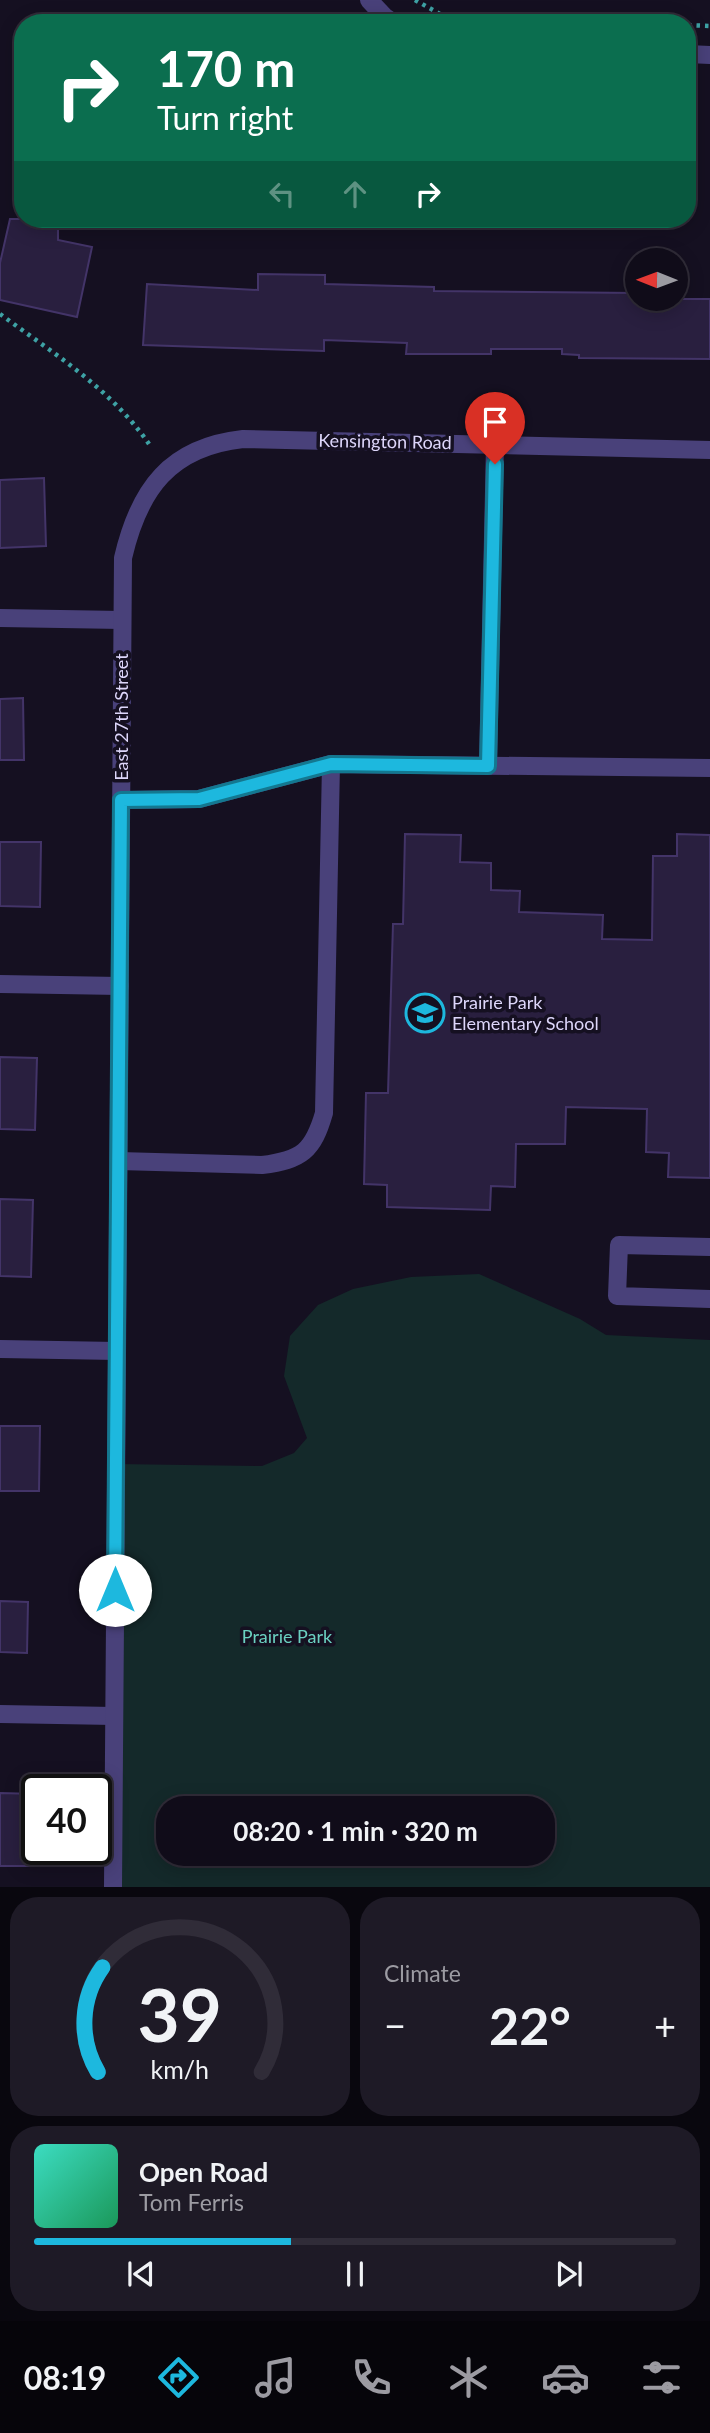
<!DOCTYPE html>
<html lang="en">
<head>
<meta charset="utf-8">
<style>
  :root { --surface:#100c19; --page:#1e1a26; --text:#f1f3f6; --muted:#9c9ba2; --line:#302c38; --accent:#1db8de }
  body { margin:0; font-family:Lato,sans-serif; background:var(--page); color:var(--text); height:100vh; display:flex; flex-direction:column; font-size:26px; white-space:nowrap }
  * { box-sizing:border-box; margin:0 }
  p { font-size:23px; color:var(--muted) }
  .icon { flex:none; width:38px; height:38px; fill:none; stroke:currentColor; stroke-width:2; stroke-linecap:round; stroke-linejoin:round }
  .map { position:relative; height:1887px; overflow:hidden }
  .details { display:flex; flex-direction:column; gap:10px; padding:10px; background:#09070e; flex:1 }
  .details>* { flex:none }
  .guide { position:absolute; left:14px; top:14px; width:682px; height:214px; border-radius:28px; box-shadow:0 4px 18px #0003,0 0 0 2px var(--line); background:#0b6e4f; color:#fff; overflow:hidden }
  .needle { width:46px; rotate:271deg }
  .controls { position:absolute; left:625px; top:248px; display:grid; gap:14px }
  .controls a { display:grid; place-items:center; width:63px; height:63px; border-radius:50%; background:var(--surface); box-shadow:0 4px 18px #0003,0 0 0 2px var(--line); font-size:35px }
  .speed { position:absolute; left:21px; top:1774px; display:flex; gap:14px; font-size:35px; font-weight:700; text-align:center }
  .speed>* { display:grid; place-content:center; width:91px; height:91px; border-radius:50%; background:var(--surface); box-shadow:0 4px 18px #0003,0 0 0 2px var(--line); line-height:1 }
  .speed .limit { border:4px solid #111; border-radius:10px; background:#fff; color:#111 }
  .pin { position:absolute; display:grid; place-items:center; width:60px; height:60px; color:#fff; margin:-72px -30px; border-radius:50% 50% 50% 0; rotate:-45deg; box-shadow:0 0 7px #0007 }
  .pin .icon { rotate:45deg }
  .me { position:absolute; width:77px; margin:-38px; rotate:0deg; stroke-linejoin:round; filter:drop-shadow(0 0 5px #0008) }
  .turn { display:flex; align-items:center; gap:24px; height:147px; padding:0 28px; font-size:32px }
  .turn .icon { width:91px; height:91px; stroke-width:2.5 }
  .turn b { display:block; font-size:49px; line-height:60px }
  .lanes { display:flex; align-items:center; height:66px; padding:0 28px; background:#0003; justify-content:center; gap:35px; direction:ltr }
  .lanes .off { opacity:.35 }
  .big { font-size:52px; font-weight:700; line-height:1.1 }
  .details .widget { flex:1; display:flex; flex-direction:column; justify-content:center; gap:10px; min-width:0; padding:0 24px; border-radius:28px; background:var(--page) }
  .details .dial { align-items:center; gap:0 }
  .dial svg { height:182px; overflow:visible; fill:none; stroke:var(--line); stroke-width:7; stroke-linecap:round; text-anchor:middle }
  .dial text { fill:var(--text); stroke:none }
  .song { display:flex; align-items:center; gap:21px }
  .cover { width:84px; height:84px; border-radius:10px; background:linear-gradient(135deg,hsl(170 70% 55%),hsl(150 70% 35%)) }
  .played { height:7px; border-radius:4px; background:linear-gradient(90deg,var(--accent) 40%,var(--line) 40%) }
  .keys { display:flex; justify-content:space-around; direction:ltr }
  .heat { display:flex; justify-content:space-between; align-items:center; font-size:38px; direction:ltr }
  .details .tiles { flex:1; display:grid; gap:10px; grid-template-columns:1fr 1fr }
  .widget:last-child { grid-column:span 2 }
  .trip { position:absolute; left:156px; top:1796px; width:399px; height:70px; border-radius:28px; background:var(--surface); box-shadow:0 4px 18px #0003,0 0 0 2px var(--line); font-weight:700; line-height:70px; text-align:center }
  .tabs { display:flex; height:112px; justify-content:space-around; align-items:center; background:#06050a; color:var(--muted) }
  .tabs .icon { width:49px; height:49px }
  .tabs .active { color:var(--accent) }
  .tabs b { font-size:32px; color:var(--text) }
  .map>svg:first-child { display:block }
  .green { fill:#14292a; fill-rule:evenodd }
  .building { fill:#291f3f; stroke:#433468; stroke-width:2 }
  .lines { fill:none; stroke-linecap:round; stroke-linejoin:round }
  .path { stroke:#3ea2a5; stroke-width:4.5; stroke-dasharray:3.5 5; stroke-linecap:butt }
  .minor { stroke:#49417a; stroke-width:18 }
  .route-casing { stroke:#137890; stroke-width:18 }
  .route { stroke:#1db8de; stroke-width:12 }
  .labels { text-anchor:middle; stroke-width:7; stroke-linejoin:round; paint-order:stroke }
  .street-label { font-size:18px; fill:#ddd6fa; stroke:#151021 }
  .poi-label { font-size:18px; fill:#ddd6fa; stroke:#151021; text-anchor:start }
  .park-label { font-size:18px; fill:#6bd0c1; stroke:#151021 }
</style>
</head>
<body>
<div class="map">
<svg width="710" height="1887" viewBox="0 0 710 1887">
  <rect width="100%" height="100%" fill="#151021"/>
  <path class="green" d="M479,1274L580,1319L606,1335L710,1340V1887H113L116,1464L262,1466L294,1453L307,1438L284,1376L290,1336L318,1305L353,1289L411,1277ZM168,1808H542V1853H168Z"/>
  <g class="building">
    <path d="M10,219H58V240L92,247L77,317L0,300V263Z"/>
    <path d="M258,274L325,275V284L434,287V291L637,293V299H710V359L579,358V355L562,354V349H491V354H406L407,343L324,340V351L143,345L147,284L258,290Z"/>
    <path d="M44,478L46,546L0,548V480Z"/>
    <path d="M23,698L24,760H0V699Z"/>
    <path d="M405,834L461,835L460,862L491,863V890L520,891L519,912L603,915L602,939L652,940L653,856H677V834L710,835V1178L668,1177L669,1153L646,1152L647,1109L566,1107L565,1144H516L515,1187L491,1186L490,1210L387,1207V1185L364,1184L366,1093H388L393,924H403Z"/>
    <path d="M0,842H41L40,907L0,906Z"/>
    <path d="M0,1057L37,1058L35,1130L0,1129Z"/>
    <path d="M0,1199L33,1200L31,1277L0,1276Z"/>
    <path d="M0,1426H40L39,1491H0Z"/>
    <path d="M0,1601L28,1602L27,1653L0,1652Z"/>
    <path d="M0,1793L36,1794L35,1866H0Z"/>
  </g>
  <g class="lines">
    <g class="path">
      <path d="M415,0L449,19L562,23"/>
      <path d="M688,25L710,26"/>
      <path d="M0,314C53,353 111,389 149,444"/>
    </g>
    <g class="minor">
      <path d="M369,0L384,16L394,23"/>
      <path d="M688,54L710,55"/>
      <path d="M0,618L122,620"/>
      <path d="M488,766L495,445"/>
      <path d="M121,800L199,799L331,764L710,768"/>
      <path d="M0,984L120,986"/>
      <path d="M119,1161L262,1165C302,1160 313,1151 324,1113L331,764"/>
      <path d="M710,1247L619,1245L617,1296L710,1299"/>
      <path d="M0,1349L117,1351"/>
      <path d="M0,1714L114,1716"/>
      <path d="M113,1887L123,558C139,489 170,447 243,439L710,450"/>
    </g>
  </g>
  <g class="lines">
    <defs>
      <path id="route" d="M115,1590L121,800L199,799L331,764L488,766L495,464"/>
    </defs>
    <use href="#route" class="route-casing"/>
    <use href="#route" class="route"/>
  </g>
  <defs>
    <symbol id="school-ring" viewBox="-11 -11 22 22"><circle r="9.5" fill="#151021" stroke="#1db8de" stroke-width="1.5"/><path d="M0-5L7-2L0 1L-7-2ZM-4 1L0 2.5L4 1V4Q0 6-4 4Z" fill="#1db8de"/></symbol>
  </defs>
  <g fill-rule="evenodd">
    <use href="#school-ring" x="403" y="991" width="44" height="44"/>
  </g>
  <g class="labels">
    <g class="street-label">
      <text transform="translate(385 442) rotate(1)" y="6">Kensington Road</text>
      <text transform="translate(122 717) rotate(-90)" y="6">East 27th Street</text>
    </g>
    <g class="poi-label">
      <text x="452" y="1009">Prairie Park<tspan x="452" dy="21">Elementary School</tspan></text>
    </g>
    <g class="park-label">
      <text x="287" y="1643">Prairie Park</text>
    </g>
  </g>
</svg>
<div class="controls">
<a><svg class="needle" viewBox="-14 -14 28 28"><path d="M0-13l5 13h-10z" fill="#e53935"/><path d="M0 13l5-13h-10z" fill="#9c9ba2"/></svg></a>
</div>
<div class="speed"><div class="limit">40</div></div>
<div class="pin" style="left:495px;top:464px;background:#d93025"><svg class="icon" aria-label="arrive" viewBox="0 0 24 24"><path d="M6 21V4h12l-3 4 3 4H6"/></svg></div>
<svg class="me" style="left:115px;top:1590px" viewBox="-20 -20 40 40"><circle r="19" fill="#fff"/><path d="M0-13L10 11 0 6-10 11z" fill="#1db8de"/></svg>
<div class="trip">08:20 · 1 min · 320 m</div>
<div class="guide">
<div class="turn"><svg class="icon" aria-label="right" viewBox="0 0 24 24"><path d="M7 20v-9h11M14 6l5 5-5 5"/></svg><div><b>170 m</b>Turn right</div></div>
<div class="lanes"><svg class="icon off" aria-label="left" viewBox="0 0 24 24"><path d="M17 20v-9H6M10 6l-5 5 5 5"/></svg><svg class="icon off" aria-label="ahead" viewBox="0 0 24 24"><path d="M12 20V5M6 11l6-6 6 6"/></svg><svg class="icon" aria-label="right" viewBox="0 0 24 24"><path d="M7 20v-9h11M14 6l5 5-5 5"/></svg></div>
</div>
</div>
<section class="details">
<div class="tiles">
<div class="widget dial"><svg viewBox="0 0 100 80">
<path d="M14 69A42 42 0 1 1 86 69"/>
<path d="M14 69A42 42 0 0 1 16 23" stroke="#1db8de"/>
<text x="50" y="56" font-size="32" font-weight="700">39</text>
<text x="50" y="72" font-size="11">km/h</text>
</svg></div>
<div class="widget"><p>Climate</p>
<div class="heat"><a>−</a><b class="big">22°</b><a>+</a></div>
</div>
<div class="widget">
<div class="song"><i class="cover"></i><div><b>Open Road</b><p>Tom Ferris</p></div></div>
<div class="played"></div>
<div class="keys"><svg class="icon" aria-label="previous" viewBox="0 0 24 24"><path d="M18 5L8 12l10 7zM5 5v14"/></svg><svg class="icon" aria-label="pause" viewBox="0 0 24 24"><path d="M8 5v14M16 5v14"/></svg><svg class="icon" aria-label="next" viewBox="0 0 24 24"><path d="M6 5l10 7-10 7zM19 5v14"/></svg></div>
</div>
</div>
</section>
<nav class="tabs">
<b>08:19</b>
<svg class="icon active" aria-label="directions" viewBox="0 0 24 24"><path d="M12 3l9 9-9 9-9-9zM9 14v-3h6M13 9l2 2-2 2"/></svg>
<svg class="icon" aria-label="music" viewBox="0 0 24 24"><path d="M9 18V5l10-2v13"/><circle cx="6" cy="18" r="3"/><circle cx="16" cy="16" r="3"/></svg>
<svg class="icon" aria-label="phone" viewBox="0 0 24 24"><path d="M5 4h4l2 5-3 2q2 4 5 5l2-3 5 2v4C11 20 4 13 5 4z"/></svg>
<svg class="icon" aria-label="climate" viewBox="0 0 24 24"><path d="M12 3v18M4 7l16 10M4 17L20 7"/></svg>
<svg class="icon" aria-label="car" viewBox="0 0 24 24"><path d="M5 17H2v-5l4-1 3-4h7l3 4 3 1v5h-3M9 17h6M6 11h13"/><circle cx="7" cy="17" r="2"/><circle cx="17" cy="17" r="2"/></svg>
<svg class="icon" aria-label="filters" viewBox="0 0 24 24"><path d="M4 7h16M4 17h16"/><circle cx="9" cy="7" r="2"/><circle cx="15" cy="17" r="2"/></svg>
</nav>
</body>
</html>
